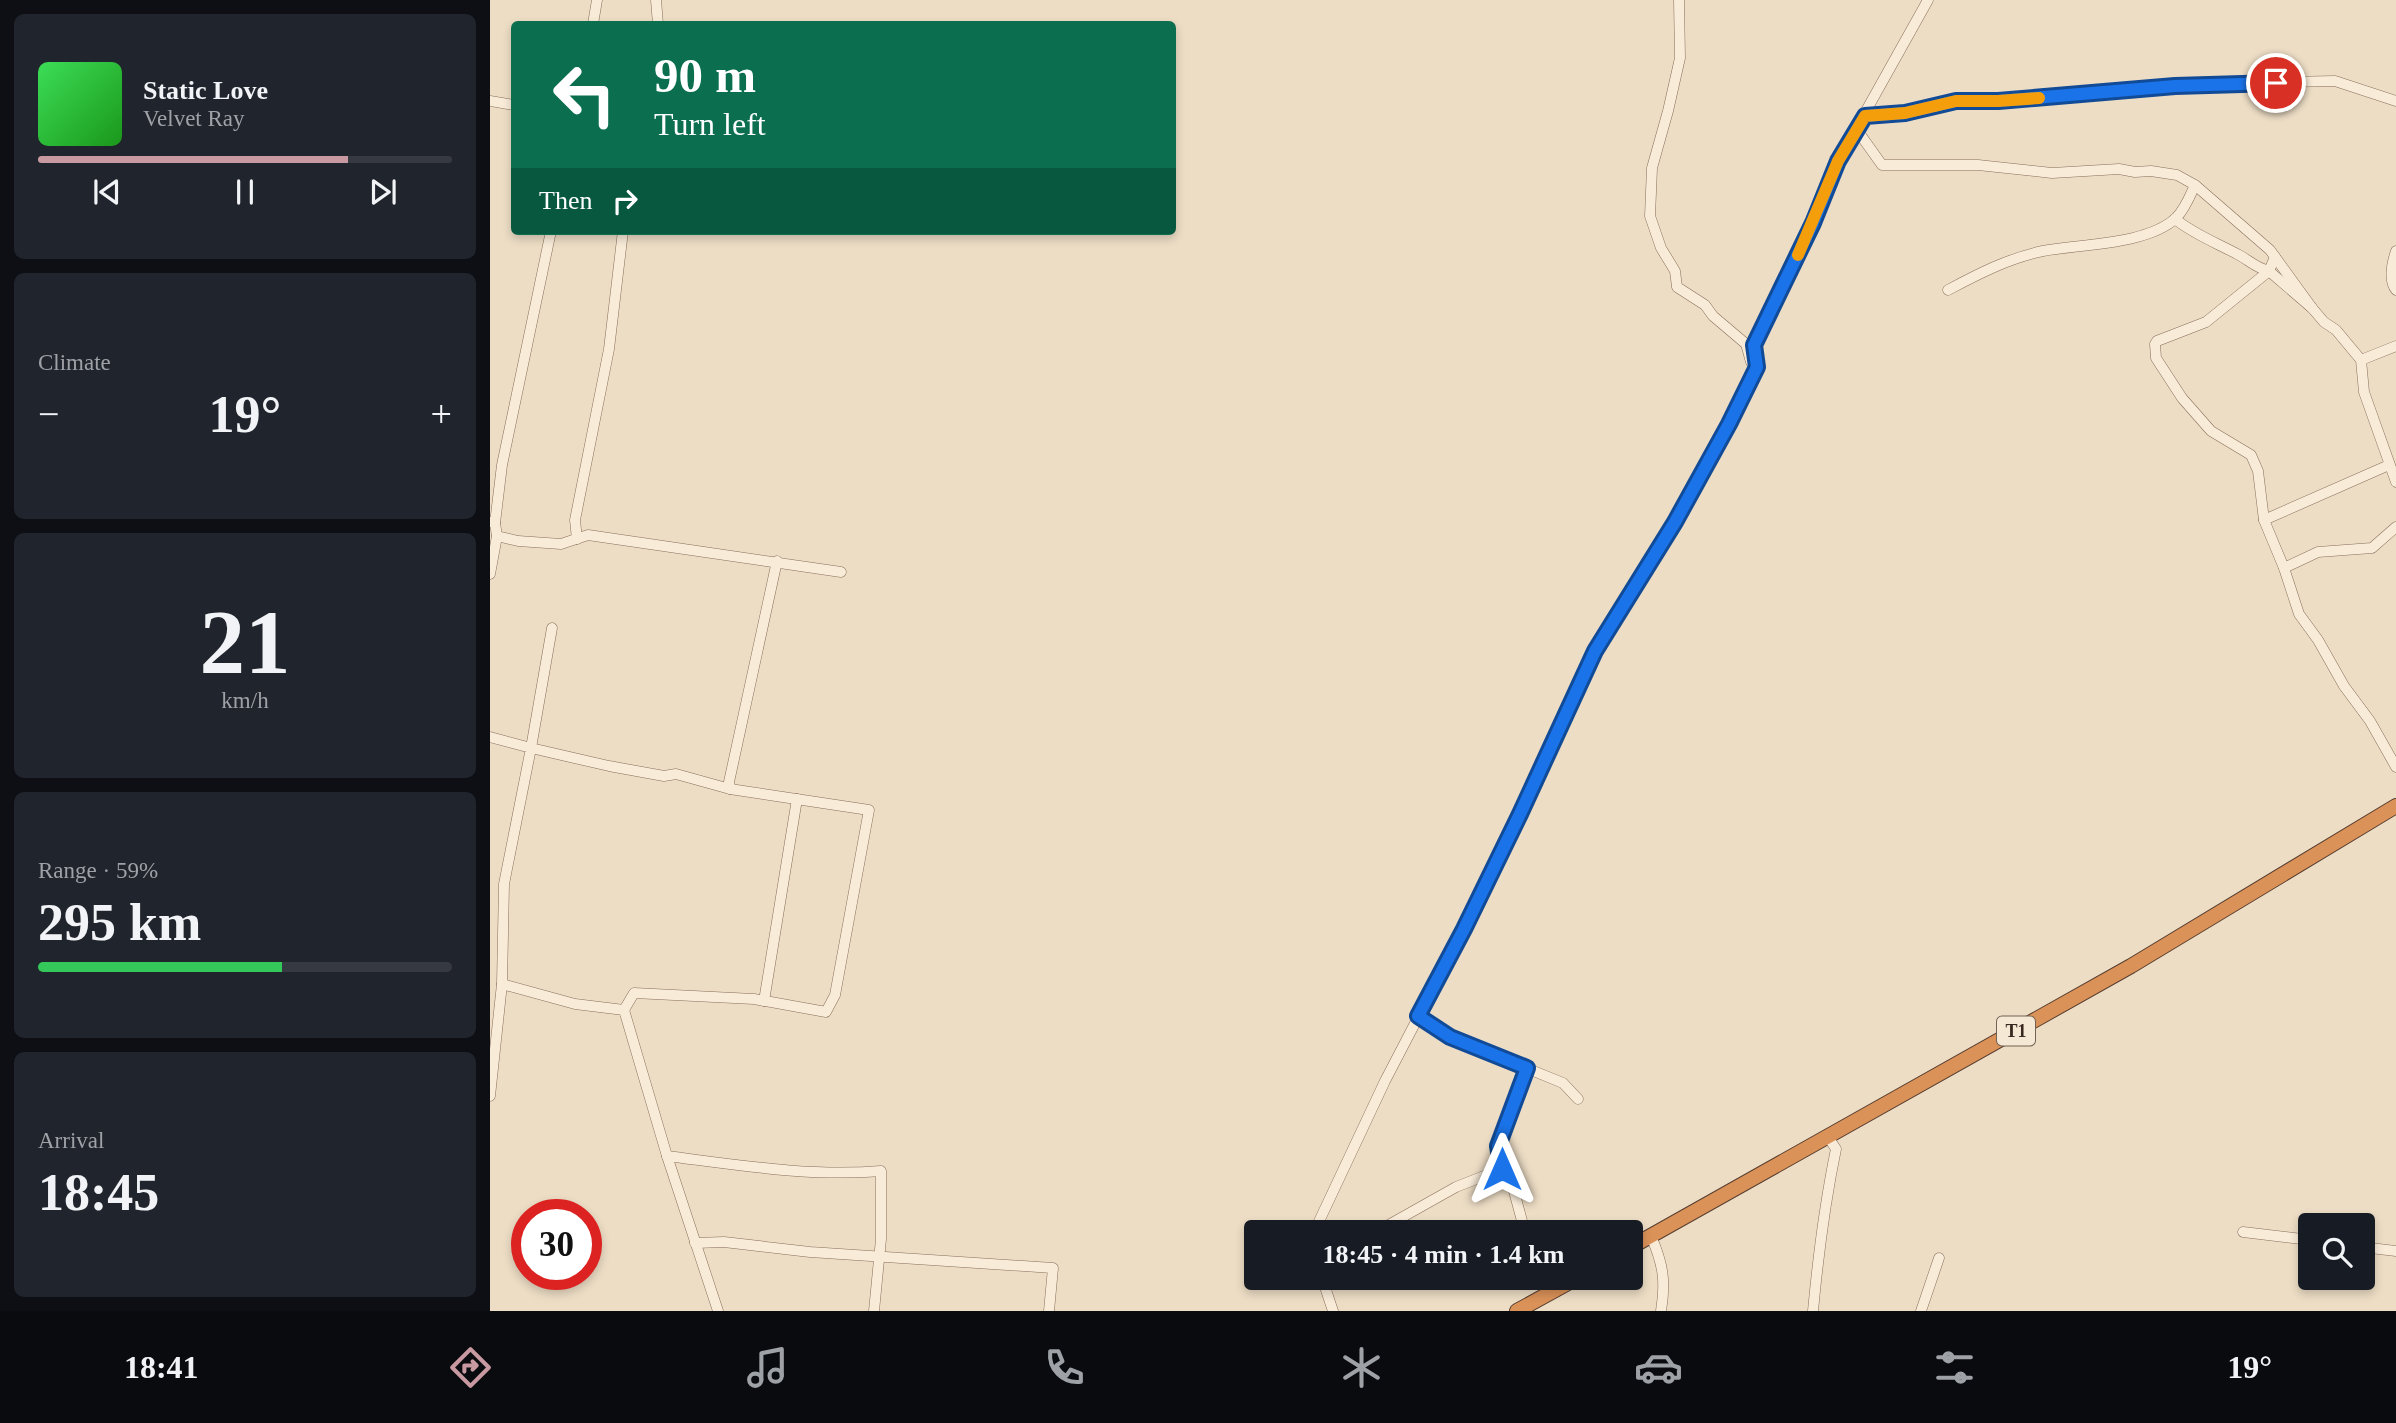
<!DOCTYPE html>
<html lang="en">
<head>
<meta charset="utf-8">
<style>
  :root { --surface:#171b24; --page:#20242c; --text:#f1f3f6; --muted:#9ea1a6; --line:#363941; --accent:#c899a1 }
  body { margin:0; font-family:Georgia,serif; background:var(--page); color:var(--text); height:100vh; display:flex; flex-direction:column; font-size:26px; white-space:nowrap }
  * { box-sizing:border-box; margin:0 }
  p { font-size:23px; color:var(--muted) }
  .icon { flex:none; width:38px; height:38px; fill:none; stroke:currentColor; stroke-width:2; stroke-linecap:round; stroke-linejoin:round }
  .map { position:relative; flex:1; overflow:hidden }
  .drawer { display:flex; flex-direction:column; gap:14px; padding:14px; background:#0d0f14; width:490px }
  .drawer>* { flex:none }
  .guide { position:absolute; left:21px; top:21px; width:665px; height:214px; border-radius:7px; box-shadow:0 4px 10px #0003; background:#0b6e4f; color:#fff; overflow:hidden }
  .buttons { position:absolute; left:1808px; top:1213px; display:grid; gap:14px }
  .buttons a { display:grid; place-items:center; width:77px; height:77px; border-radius:7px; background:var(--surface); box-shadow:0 4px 10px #0003; font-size:35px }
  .speed { position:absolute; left:21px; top:1199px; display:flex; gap:14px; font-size:35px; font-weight:700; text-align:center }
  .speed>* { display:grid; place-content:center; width:91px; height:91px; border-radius:50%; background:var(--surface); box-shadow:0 4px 10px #0003; line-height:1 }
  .speed .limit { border:10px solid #d22; background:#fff; color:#111 }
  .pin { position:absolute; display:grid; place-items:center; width:60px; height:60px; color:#fff; margin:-30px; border:4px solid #fff; border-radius:50%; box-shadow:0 2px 7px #0007 }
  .me { position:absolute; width:77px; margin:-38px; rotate:0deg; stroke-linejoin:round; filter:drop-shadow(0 0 5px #0008) }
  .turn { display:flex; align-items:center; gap:24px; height:147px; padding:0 28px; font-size:32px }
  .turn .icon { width:91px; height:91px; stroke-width:2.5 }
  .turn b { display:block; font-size:49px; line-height:60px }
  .then { display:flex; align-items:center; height:66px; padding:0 28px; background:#0003; gap:14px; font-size:26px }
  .big { font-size:52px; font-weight:600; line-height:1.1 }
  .drawer .tile { flex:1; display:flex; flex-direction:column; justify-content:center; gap:10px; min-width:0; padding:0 24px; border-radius:10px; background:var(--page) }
  .drawer .dial { align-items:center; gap:0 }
  .dial b { font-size:91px; line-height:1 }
  .song { display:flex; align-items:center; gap:21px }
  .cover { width:84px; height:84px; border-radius:10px; background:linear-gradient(135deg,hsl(130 70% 55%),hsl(120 70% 35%)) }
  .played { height:7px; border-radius:4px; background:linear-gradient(90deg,var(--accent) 75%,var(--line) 75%) }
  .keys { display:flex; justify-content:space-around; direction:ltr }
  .heat { display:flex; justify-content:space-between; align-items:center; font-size:38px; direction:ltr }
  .charge { height:10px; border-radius:5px; background:linear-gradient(90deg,#34c759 59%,var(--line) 0) }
  .trip { position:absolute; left:754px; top:1220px; width:399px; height:70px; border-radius:7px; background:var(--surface); box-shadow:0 4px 10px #0003; font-weight:600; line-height:70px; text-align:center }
  .tab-bar { display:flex; height:112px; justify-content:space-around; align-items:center; background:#090b0e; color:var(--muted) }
  .tab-bar .icon { width:49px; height:49px }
  .tab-bar .current { color:var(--accent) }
  .tab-bar b { font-size:32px; color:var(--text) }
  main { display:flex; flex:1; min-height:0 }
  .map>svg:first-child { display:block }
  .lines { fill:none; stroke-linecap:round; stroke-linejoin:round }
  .minor-casing { stroke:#886e5b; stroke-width:11 }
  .highway-casing { stroke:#563d2f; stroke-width:16 }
  .minor { stroke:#f8ebd8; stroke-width:10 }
  .highway { stroke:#db9258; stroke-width:14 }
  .route-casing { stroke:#114b97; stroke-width:18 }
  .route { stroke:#1a73e8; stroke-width:12 }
  .slow { stroke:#f59e0b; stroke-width:12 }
  .labels { text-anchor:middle; stroke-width:7; stroke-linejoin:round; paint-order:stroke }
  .shield { fill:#f5e8d4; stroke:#716255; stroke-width:2 }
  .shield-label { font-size:18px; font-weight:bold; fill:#38281f }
</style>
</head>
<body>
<main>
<section class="drawer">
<div class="tile">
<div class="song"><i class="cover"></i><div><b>Static Love</b><p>Velvet Ray</p></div></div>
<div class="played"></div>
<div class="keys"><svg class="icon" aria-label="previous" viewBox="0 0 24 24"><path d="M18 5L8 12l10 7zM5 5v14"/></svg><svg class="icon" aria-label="pause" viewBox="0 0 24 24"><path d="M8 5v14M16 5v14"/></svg><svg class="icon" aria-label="next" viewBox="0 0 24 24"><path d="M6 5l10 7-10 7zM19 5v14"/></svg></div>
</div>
<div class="tile"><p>Climate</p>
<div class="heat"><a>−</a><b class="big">19°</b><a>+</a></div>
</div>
<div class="tile dial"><b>21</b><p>km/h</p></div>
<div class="tile"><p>Range · 59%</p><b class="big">295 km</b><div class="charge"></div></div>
<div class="tile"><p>Arrival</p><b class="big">18:45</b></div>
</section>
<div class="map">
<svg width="1906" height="1311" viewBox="0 0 1906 1311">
  <rect width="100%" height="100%" fill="#edddc5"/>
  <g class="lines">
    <defs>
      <g id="minor">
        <path d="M166,0L168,24"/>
        <path d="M1189,0L1190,58L1178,111L1162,168L1160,216L1171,248L1185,271L1187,287L1215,305L1223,316L1256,344L1261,362"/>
        <path d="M103,24L107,0"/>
        <path d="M0,101L24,105"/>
        <path d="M1375,115L1415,113L1466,101H1508L1740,83L1845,81L1906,101"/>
        <path d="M1367,130L1392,165H1488L1562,173L1629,169L1645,172L1661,171L1687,175L1705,185L1780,250L1822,308"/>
        <path d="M1685,219C1705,235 1727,243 1749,255C1760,261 1766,268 1779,271L1822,308L1834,322L1846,330L1871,360L1874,392L1906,482"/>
        <path d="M1906,251C1902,263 1898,280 1906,290"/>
        <path d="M1785,257L1779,271L1716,322L1667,341L1665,344L1666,358L1692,398L1721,431L1761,455L1768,471L1774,520L1794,568"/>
        <path d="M1458,290C1488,274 1519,258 1553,251C1590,244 1657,245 1686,218C1695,209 1700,196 1705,185"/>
        <path d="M1871,360L1906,346"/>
        <path d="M1774,520L1899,465"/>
        <path d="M0,522L5,523L7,536L28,541L71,544L98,535L351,572"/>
        <path d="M5,523L12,465L61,231"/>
        <path d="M1906,527L1882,548L1828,552L1794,568L1809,614L1828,640L1854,686L1880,721L1906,767"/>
        <path d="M87,539L85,520L119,349L133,231"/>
        <path d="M0,574L7,536"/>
        <path d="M62,628L41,748L119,766L174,776L186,774L240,789L379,810L345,995L336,1012L264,999L144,993L134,1010"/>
        <path d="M0,737L41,748L14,884L12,984L85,1004L134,1010L177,1156C248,1165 320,1177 391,1171V1239L384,1311"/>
        <path d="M240,789L239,782L287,561"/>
        <path d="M274,1001L307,799"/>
        <path d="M927,1016L960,1037L1073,1083L1088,1099"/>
        <path d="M0,1096L12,984"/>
        <path d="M177,1156L228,1311"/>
        <path d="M824,1232L895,1081L974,929L1052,768L1105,651L1184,522L1239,424L1267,367L1264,345L1323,223L1348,161L1438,0"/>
        <path d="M886,1232L966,1187L1012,1169"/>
        <path d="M1035,1232L1021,1180L1012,1169L1008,1146L1036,1068"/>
        <path d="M1753,1232L1820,1240"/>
        <path d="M1161,1236C1173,1264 1176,1281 1171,1311"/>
        <path d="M205,1243L234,1242L320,1252L563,1268L559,1311"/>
        <path d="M1872,1247L1906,1251"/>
        <path d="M832,1278L843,1311"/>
        <path d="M1051,1278L1058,1294"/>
        <path d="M1323,1311C1328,1257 1335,1202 1346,1149L1338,1137"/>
        <path d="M1431,1311L1449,1258"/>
      </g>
      <g id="highway">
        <path d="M1141,1247L1641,966L1906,806"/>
        <path d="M1027,1311L1087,1278"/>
      </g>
    </defs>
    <use href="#minor" class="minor-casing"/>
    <use href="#highway" class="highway-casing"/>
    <use href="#minor" class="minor"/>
    <use href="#highway" class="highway"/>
  </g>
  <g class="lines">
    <defs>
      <path id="route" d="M1012,1169L1008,1146L1037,1068L960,1037L928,1016L974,929L1030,814L1105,651L1185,522L1239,424L1267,367L1264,345L1323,223L1348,161L1375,116L1415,113L1466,101H1508L1685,86L1786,83"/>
    </defs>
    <use href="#route" class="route-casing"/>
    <use href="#route" class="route"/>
    <path class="slow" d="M1308,255L1348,161L1375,116L1415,113L1466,101H1508L1549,98"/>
  </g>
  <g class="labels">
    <rect class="shield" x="1507" y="1016.5" width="38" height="29" rx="5"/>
    <g class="shield-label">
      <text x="1526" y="1037">T1</text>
    </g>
  </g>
</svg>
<div class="buttons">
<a><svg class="icon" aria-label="search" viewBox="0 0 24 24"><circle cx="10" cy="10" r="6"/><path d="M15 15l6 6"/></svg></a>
</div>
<div class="speed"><div class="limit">30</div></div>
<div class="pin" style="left:1786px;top:83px;background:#d93025"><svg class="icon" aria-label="arrive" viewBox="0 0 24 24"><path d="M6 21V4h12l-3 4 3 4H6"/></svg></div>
<svg class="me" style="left:1012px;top:1169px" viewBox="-20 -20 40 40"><path d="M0-17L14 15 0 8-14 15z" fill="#1a73e8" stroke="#fff" stroke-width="4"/></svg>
<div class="trip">18:45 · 4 min · 1.4 km</div>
<div class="guide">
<div class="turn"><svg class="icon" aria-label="left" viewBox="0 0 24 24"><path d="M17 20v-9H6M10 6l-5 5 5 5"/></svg><div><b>90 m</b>Turn left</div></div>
<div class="then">Then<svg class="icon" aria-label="right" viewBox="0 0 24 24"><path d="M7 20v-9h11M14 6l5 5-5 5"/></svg></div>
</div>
</div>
</main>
<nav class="tab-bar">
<b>18:41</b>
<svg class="icon current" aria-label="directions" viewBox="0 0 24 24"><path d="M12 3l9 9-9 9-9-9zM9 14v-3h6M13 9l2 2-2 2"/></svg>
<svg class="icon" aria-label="music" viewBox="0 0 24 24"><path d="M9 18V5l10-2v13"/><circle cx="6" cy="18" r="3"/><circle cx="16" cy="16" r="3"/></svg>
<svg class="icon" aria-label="phone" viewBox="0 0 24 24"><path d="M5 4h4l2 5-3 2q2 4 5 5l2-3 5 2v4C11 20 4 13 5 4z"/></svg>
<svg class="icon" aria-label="climate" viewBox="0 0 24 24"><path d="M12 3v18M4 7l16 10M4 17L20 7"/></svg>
<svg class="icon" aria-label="car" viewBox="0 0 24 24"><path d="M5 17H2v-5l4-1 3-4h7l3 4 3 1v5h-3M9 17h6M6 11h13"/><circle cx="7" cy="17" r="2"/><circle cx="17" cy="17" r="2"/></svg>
<svg class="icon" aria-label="filters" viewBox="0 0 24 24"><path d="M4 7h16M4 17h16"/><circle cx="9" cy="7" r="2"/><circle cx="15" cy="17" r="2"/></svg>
<b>19°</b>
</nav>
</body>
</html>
